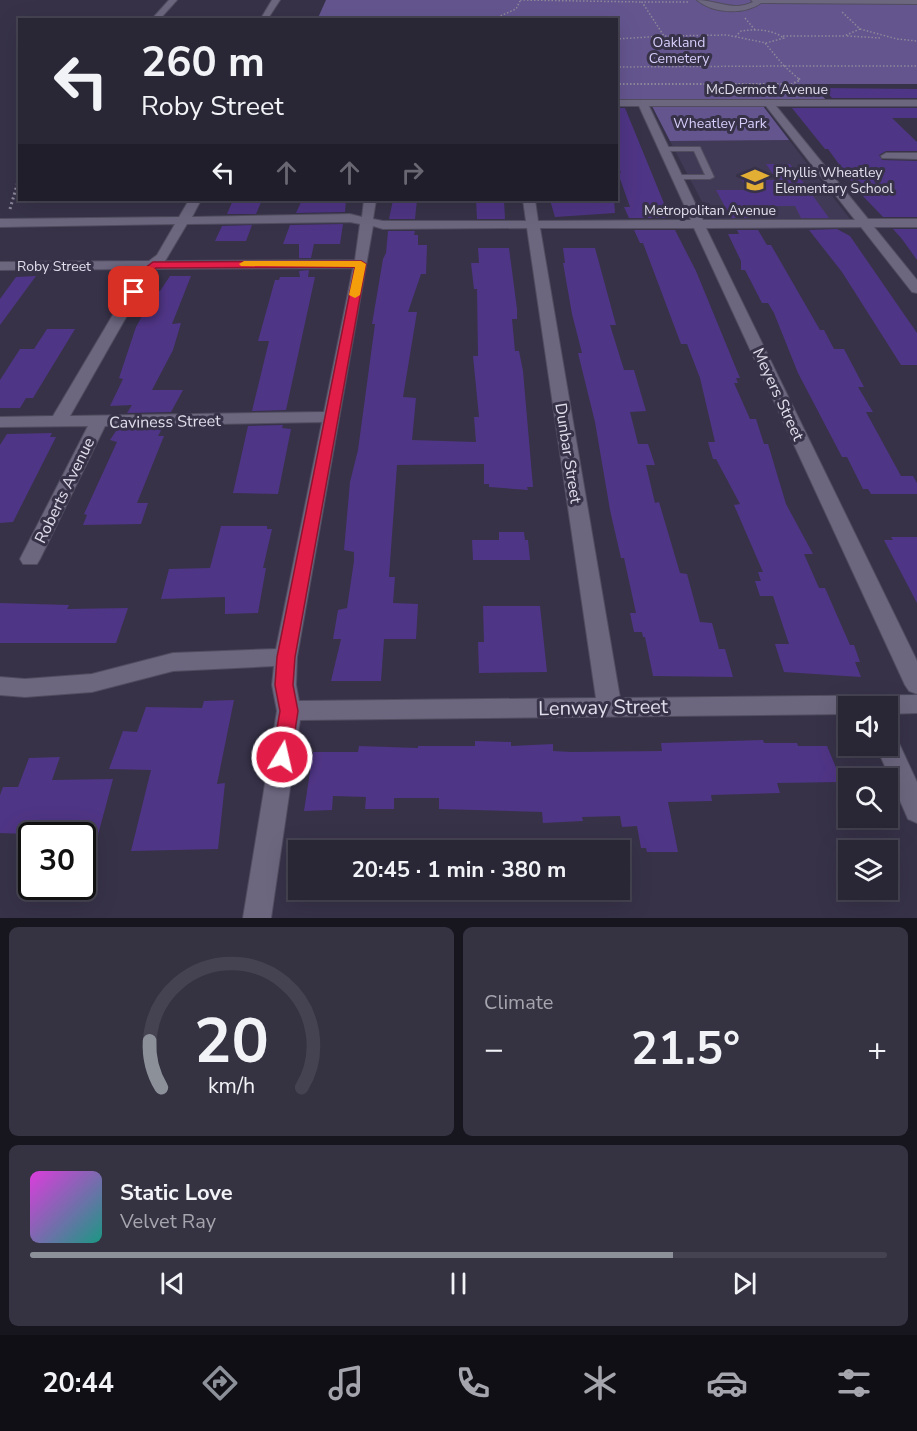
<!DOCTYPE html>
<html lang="en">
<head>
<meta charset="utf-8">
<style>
  :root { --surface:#292636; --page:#353242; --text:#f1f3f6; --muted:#a5a5ad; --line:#454351; --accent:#8c9099 }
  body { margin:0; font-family:"Nunito Sans",sans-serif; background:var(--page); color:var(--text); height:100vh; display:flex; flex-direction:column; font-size:22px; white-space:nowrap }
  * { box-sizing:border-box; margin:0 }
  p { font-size:20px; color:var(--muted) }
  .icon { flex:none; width:33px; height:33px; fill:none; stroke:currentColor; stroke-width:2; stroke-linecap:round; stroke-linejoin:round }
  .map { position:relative; height:918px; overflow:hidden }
  .sheet { display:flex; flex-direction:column; gap:9px; padding:9px; background:#17151e; flex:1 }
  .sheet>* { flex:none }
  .hud { position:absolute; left:18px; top:18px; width:600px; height:183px; border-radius:0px; box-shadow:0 6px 24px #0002,0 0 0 2px var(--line); background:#292636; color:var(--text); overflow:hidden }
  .controls { position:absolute; left:838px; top:696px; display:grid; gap:12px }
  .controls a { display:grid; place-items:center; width:60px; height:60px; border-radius:0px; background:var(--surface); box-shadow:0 6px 24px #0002,0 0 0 2px var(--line); font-size:30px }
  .speed { position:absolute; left:18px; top:822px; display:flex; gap:12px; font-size:30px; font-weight:700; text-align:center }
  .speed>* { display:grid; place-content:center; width:78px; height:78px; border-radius:50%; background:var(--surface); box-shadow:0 6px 24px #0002,0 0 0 2px var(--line); line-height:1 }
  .speed .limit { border:3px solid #111; border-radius:9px; background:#fff; color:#111 }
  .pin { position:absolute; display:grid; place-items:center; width:51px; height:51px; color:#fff; margin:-26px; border-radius:12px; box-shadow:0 3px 9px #0006 }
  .me { position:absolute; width:66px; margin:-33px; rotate:9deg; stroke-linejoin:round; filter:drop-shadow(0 0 4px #0008) }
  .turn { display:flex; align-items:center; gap:21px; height:126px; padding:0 24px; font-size:27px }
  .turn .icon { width:78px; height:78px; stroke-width:2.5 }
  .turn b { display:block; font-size:42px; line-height:51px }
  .lanes { display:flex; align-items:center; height:57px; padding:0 24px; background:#0003; justify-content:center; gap:30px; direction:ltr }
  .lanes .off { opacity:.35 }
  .big { font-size:45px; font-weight:700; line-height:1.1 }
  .sheet .tile { flex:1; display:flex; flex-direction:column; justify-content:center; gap:9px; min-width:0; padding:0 21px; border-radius:9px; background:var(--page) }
  .sheet .dial { align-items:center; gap:0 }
  .dial svg { height:156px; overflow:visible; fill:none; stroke:var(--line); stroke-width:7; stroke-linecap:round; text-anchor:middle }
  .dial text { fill:var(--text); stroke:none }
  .song { display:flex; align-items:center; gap:18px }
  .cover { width:72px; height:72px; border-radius:9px; background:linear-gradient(135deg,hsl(300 70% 55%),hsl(170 70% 35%)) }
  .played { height:6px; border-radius:3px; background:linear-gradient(90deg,var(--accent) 75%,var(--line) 75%) }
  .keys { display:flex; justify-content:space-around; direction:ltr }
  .heat { display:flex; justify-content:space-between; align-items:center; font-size:33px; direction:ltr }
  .sheet .tiles { flex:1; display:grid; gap:9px; grid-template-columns:1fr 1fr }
  .tile:last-child { grid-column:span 2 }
  .trip { position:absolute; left:288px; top:840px; width:342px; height:60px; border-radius:0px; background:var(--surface); box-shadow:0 6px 24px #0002,0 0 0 2px var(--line); font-weight:700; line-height:60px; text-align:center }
  .tab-bar { display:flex; height:96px; justify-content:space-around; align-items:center; background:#100f16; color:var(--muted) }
  .tab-bar .icon { width:42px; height:42px }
  .tab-bar .on { color:var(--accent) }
  .tab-bar b { font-size:27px; color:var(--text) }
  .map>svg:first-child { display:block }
  .built { fill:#413a56 }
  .green { fill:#64558f }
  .building { fill:#4f3585 }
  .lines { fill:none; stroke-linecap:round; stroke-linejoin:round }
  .lane-casing { stroke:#514d5f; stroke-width:2 }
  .street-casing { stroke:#514d5f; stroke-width:2 }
  .path-far2 { stroke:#8c889a; stroke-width:1.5; stroke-dasharray:1.5 2; stroke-linecap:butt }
  .path-far1 { stroke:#8c889a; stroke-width:2; stroke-dasharray:1.5 2; stroke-linecap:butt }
  .path { stroke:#8c889a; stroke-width:3; stroke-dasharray:2 3; stroke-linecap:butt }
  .lane { fill:#6c667f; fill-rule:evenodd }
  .street { fill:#6c667f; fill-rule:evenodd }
  .route { fill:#e11d48; stroke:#92132f; stroke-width:1.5 }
  .slow { fill:#f59e0b }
  .labels { text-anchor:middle; stroke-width:6; stroke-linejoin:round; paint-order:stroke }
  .far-park-label { font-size:14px; fill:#d7cdfa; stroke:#373248 }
  .far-street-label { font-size:14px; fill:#e1deec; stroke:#373248 }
  .far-poi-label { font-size:14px; fill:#e1deec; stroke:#373248; text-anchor:start }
  .street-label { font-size:16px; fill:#e1deec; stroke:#373248 }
  .near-street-label { font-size:20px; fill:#e1deec; stroke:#373248 }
</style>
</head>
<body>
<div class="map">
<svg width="917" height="918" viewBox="0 0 917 918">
  <rect width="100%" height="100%" fill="#373248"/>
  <path class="built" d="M789,140L850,219H711L670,141Z"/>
  <g class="green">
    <path d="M326,0H917V84H812L826,100H617L616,20H317Z"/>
    <path d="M652,106H763L789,140L670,141Z"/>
  </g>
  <g class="building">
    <path d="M823,88L917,89V98H832Z"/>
    <path d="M616,108H625L670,218H629L624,207H630L618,173H621L616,160Z"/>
    <path d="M792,108H917V118H892L917,142V151H886L879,155L882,160L917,161V217H883L859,192L828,149H825Z"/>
    <path d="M766,164H790L829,218H801L795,206H744L751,218H731L716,190H748L742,180H777Z"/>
    <path d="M233,200H262L256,214H227Z"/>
    <path d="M302,200H346L345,212L296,213Z"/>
    <path d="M393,200H417L415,219H389Z"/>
    <path d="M476,200H504L505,219H477Z"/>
    <path d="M550,200H614L615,213L555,217Z"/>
    <path d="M343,224L340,244H314L311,258H299V244H283L290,225Z"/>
    <path d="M252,225L246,241H215L222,226Z"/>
    <path d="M837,229L850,236L917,333V365H901L842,272L809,230Z"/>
    <path d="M893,229H917V260L902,239Z"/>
    <path d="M634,230H675L696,271L740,378H736L738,383H734L750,419H756L764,444H768L786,504L813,554H804L819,588H825L850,645H854L860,662H855L861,677L784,672L775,644H789L773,596H760L755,581H761L758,572H763L734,505L740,504L716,459H713L708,442H715L700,378L687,344H681L643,243H640Z"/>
    <path d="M737,230H758L767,245H771L820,330H824L834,349H844L864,387H858L873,412H866L901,476H913L917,483V494H871L868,489H863L847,457H842L798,373L774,313L768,303H762L745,270H741V261L728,234H739Z"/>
    <path d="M388,231H415L414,235H418V245H427L426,274H421L408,312H417L403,397L416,398L412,440L476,442L474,417H479L473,356H478L477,289H474L471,263H479L478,248H509L517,309V319H512L515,351H519L523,371L533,487H527L528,490L489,487V484H484V464L397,465L389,577H395L393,603L418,604L416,639H384L381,681H331L341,639H333L338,610L347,608L354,561V552L344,550L350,482L358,450L375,324H372L383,259L386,253Z"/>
    <path d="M563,248H595L616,325H610L624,370H634L646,411L630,412L638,444H648L655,465H646L655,503L659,502L680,573L687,574L700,622L712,623L719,649H725L733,677L653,676L645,637H643L642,632H634L630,613H636L624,558H621L610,510L595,422L578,353H582L572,314L563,263H565Z"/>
    <path d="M309,270L308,277H315L286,410L252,411L269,341H258L275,280H279L280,277H300L299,271Z"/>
    <path d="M36,276L0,325V299L16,277Z"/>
    <path d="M170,276H191L172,324L181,323L173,350L152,390H183L171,412L127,413L132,405L110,406L123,379L119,378L136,327L156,291H160Z"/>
    <path d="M47,329H75L33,398H26L20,408H0V380L20,349H34Z"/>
    <path d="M283,425L282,428L291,429L278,494L233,493L248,426Z"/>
    <path d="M163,427L158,436H164L137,503H148L141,524L83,525L87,515L84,514L117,442L110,440L118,428Z"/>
    <path d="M52,433L50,437H56L13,522L0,523V445L7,434Z"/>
    <path d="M221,526H267V529H272L263,568H266L258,613L225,614V597L161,599L169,569L210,568Z"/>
    <path d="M499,532H524L525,540H528L530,560H473L472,540H499Z"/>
    <path d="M891,537H917V603L884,540H893Z"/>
    <path d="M0,603L69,605L67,609L128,608L116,643H0Z"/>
    <path d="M483,606H540L547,672L479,673L478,642H484Z"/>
    <path d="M234,700L217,784L225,783L218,849L131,851L151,770L109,769L123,731L137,732L146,707L202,708L204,701Z"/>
    <path d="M763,740L764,743H797L798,746H827L842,782L777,783L780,793L711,795L712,801L668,802L678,852H647L646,848H641L637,826L622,827L620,816L582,817L583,821L543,823L542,812L439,809V798H394V809H365L366,797L333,796L332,810L304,811L313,752H358L359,746L418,748V746H475V741L511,742V746L553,744V751L571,752L662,751L661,743Z"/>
    <path d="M60,757L52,780L113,779L88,872L82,871V836L0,833V795L3,787H18L29,758Z"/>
  </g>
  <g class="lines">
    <defs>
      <path id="lane" d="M660,147H700L714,177L710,179H673L672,177L676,175H705L694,151H660Z"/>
      <g id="street">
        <path d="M169,0H177L159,20H151Z"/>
        <path d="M272,0H280L267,20H260Z"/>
        <path d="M697,0C717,0 733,12 753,2L751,0H917V4L761,3C745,15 713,14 697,0Z"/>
        <path d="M616,100H917V106H776L868,219H917V227H874L917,280V293L912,292L861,227L706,228L917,661V694L909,691L905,685L694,228H540L620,698L917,695V713L888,714V706H849V714L300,720L271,918H243L277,711L272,685L274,666L173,671L92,692L25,697L0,695V677L25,679L92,674L173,653L276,649L322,422L105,426L40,559L37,564H23L20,559L88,426L0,427V417L53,416L140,269L0,270V262L149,261L157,255L175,224L0,227V219L179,217L189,200H201L192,217L350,214L362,217L364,200H376L373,219L383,221H526L523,200H535L538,221L691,220L639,106H616ZM649,106H766L855,220H703ZM350,222L360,224L355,260L165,261L187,224ZM373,226L383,229L527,228L596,698L299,701L296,685L297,657ZM353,268L324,412L70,416L150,275L156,269Z"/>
        <path d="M886,153H917V159L882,158L881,156Z"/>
        <path d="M888,736L897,739L917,782V823L908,819L876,746H888Z"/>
      </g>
    </defs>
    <use href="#lane" class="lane-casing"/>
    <use href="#street" class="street-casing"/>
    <g class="path-far2">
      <path d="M520,0L642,2"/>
      <path d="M688,2H642L664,36L727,35L766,43L784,38C771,29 756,29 741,31L736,36"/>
      <path d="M745,18L755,30"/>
      <path d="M491,20L516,9L520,1"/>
      <path d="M860,29L897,39L917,41"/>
      <path d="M783,36H844L860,29L842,12"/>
      <path d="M847,36L881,38"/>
      <path d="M616,39L664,36"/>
      <path d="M784,66L800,80"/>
      <path d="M785,66H917"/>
      <path d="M616,67L784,66L765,43"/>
    </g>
    <g class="path-far1">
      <path d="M616,84H792L800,80L798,78"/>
      <path d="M19,180L20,175"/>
    </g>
    <path class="path" d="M10,209L19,178"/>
    <use href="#lane" class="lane"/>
    <use href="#street" class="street"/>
  </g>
  <path class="route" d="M361,261L366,264L295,657L293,685L298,711L291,757L288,763L282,765L275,763L272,757L280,711L275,685L277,657L355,267L156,268L148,275L137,294L128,292L141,271L153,262Z"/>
  <path class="slow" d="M244,261H361L366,264L360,295L355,298L349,295L355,267L241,266L239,264Z"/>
  <defs>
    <symbol id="school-bare" viewBox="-9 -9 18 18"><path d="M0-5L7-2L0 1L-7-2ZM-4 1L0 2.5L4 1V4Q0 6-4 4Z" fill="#e2af34" stroke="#373248" stroke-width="2.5" paint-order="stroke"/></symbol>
  </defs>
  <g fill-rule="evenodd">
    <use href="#school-bare" x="736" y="161" width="38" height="38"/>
  </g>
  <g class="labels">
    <g class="far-park-label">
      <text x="679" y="47">Oakland<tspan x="679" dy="16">Cemetery</tspan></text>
      <text x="720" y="128">Wheatley Park</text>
    </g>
    <g class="far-street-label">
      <text x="767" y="94">McDermott Avenue</text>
      <text x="710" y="215">Metropolitan Avenue</text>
      <text x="54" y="271">Roby Street</text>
    </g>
    <g class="far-poi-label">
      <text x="775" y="177">Phyllis Wheatley<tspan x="775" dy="16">Elementary School</tspan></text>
    </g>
    <g class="street-label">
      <text transform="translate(779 394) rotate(65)" y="6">Meyers Street</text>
      <text transform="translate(165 421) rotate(-1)" y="6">Caviness Street</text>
      <text transform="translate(569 453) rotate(81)" y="6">Dunbar Street</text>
      <text transform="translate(64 490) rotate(-64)" y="6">Roberts Avenue</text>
    </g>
    <g class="near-street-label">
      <text transform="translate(603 707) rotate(-1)" y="7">Lenway Street</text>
    </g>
  </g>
</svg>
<div class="controls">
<a><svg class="icon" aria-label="sound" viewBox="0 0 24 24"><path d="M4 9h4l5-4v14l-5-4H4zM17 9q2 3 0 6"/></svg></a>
<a><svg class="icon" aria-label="search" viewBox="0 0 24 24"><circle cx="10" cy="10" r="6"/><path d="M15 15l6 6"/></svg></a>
<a><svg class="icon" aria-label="layers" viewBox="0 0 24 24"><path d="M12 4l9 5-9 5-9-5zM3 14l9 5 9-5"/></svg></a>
</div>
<div class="speed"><div class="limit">30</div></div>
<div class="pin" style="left:134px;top:292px;background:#d93025"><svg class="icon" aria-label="arrive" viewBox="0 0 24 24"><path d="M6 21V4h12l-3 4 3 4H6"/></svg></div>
<svg class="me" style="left:282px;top:757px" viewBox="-20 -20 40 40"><circle r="17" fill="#e11d48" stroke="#fff" stroke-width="3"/><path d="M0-11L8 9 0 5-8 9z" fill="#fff"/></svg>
<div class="trip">20:45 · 1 min · 380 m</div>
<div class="hud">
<div class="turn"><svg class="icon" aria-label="left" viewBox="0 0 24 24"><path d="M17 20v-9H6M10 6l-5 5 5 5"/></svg><div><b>260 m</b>Roby Street</div></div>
<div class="lanes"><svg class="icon" aria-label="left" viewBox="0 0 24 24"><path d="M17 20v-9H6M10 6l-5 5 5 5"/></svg><svg class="icon off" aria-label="ahead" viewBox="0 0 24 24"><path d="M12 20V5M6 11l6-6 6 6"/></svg><svg class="icon off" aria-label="ahead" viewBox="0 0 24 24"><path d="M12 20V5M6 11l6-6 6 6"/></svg><svg class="icon off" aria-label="right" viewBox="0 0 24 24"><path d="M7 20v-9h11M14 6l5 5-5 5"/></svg></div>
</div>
</div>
<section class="sheet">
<div class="tiles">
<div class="tile dial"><svg viewBox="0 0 100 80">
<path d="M14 69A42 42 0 1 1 86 69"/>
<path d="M14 69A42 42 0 0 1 8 45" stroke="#8c9099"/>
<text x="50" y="56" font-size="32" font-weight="700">20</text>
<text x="50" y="72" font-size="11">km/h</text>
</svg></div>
<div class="tile"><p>Climate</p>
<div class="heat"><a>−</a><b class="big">21.5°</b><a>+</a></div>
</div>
<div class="tile">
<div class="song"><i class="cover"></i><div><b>Static Love</b><p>Velvet Ray</p></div></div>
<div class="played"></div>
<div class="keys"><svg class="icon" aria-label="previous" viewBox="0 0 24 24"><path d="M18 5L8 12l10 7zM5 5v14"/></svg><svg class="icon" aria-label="pause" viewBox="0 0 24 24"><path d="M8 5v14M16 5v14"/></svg><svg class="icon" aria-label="next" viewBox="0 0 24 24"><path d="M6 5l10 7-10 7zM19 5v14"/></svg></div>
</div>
</div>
</section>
<nav class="tab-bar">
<b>20:44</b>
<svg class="icon on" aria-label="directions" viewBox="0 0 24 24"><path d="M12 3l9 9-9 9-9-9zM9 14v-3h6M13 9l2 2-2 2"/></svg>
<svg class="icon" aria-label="music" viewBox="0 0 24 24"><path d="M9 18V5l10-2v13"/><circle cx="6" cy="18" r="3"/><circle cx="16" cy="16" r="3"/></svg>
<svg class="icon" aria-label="phone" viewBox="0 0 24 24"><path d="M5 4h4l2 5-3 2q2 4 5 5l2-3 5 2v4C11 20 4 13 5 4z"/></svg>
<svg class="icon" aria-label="climate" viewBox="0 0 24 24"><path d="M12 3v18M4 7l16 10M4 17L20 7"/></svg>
<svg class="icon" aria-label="car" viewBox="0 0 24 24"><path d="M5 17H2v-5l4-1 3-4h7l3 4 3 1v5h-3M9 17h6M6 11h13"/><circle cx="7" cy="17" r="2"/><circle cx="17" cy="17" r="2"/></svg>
<svg class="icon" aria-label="filters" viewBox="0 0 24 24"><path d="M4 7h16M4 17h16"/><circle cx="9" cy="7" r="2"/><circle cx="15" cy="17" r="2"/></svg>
</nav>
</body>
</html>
